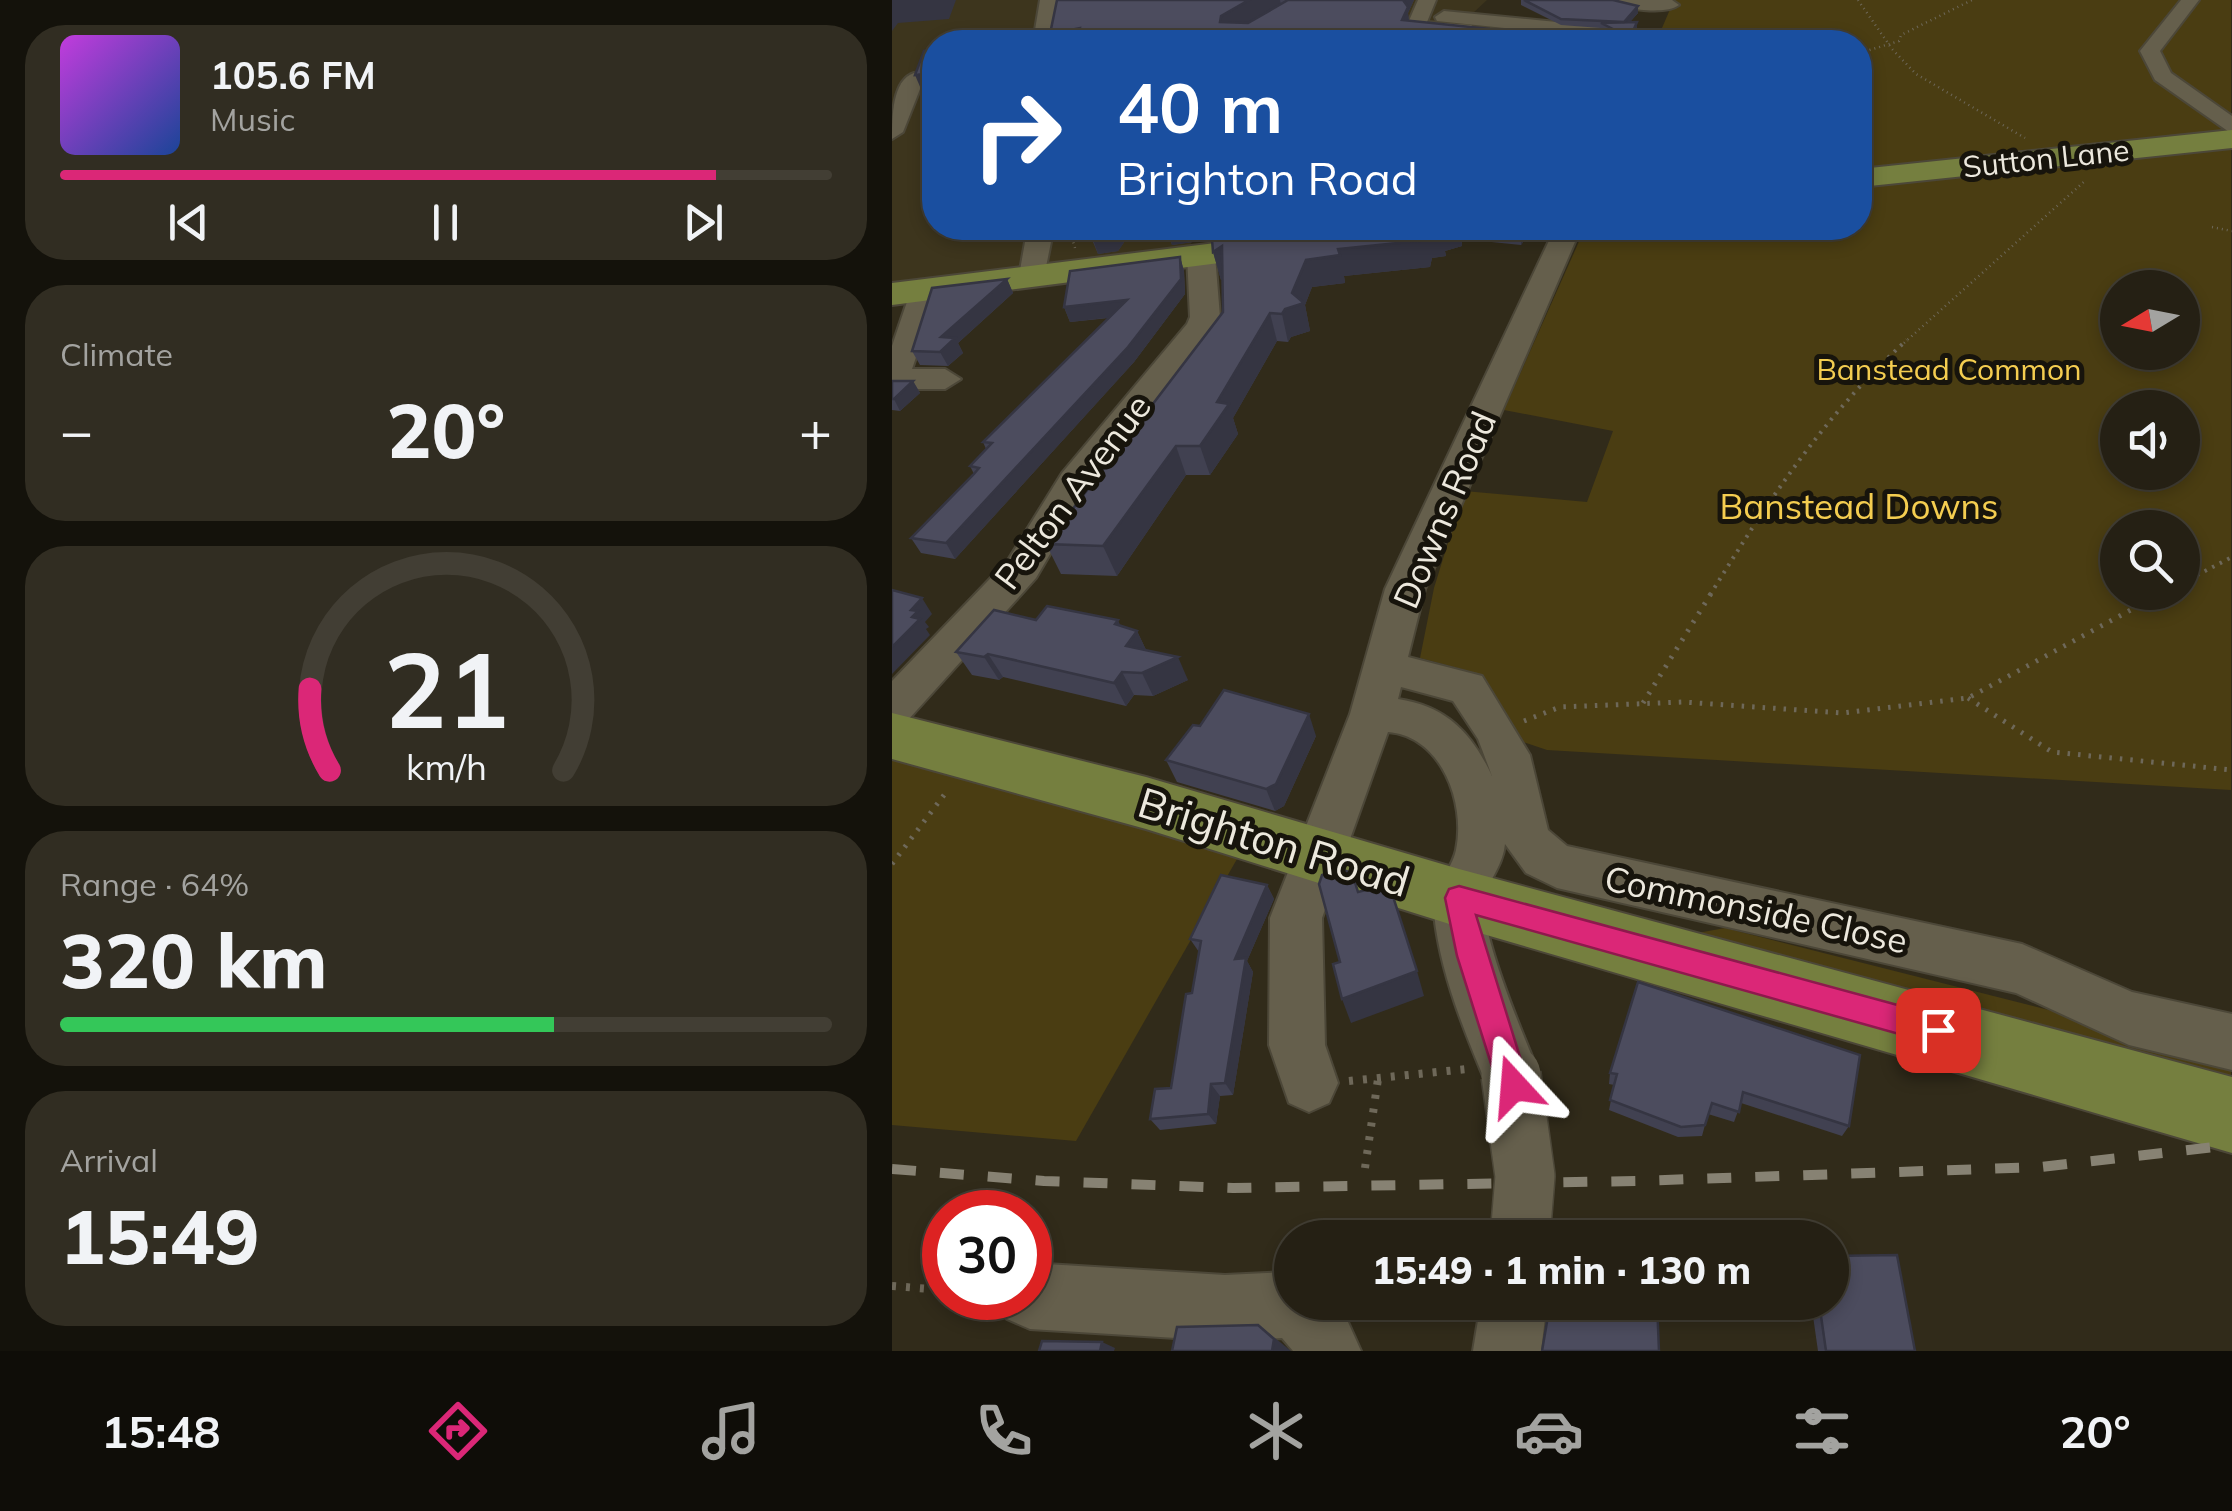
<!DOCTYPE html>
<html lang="en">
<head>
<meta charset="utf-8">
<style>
  :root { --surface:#252014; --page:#312d22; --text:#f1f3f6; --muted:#a3a3a0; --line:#423e34; --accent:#db2777 }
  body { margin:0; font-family:Mulish,sans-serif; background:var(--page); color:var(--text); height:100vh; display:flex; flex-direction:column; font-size:38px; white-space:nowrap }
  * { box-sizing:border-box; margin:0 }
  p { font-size:32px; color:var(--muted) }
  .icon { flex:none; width:55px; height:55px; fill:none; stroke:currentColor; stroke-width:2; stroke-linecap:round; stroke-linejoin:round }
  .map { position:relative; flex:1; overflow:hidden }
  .details { display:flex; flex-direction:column; gap:25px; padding:25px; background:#14120b; width:892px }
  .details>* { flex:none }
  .hud { position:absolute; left:30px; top:30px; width:950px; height:210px; border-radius:40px; box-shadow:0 5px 15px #0003,0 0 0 2px var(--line); background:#1a4fa0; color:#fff; overflow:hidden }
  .needle { width:65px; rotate:260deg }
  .buttons { position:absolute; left:1208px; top:270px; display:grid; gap:20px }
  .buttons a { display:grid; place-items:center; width:100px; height:100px; border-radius:50%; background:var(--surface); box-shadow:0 5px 15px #0003,0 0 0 2px var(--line); font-size:50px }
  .speed { position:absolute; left:30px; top:1190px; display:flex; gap:20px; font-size:50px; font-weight:700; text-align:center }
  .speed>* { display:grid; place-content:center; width:130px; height:130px; border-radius:50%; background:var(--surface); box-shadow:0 5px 15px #0003,0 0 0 2px var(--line); line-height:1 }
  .speed .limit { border:15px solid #d22; background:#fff; color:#111 }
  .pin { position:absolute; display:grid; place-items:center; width:85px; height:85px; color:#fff; margin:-42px; border-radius:20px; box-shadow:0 5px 15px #0006 }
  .me { position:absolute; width:110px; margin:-55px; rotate:341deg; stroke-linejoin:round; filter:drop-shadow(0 0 8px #0008) }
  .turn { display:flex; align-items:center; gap:35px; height:210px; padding:0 30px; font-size:45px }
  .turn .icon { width:130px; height:130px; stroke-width:2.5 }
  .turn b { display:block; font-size:70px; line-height:85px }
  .big { font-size:75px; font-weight:800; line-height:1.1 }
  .details .widget { flex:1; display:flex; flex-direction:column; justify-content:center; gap:15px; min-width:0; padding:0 35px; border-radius:40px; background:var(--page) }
  .details .dial { align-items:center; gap:0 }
  .dial svg { height:260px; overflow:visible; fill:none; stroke:var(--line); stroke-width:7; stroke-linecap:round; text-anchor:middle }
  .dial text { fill:var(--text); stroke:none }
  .song { display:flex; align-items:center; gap:30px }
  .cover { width:120px; height:120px; border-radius:15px; background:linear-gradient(135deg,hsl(290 70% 55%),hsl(220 70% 35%)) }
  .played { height:10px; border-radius:5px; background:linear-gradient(90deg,var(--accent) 85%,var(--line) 85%) }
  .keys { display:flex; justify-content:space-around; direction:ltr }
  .heat { display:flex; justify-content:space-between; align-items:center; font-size:55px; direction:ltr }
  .charge { height:15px; border-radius:8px; background:linear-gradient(90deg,#34c759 64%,var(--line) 0) }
  .trip { position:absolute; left:382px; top:1220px; width:575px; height:100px; border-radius:50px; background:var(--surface); box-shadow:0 5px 15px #0003,0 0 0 2px var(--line); font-weight:800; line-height:100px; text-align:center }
  .dock { display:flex; height:160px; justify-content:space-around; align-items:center; background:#0f0d08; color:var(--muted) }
  .dock .icon { width:70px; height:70px }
  .dock .current { color:var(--accent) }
  .dock b { font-size:45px; color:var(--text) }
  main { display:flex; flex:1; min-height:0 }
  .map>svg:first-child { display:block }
  .built { fill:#3d351d }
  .green { fill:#4a3d12; fill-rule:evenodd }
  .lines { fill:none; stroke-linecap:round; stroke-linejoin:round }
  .minor-casing { stroke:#4c4738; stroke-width:4 }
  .major-casing { stroke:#4c4738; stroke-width:4 }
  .path-far3 { stroke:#6e6859; stroke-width:2.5; stroke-dasharray:1 4; stroke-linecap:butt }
  .path-far2 { stroke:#6e6859; stroke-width:4; stroke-dasharray:2.5 6; stroke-linecap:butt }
  .path-far1 { stroke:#6e6859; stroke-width:5; stroke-dasharray:2.5 8; stroke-linecap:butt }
  .path { stroke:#6e6859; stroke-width:8; stroke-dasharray:4 10; stroke-linecap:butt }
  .minor { fill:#655f4c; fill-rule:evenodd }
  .major { fill:#757f3f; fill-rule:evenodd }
  .rail { stroke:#878273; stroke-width:10; stroke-dasharray:24 24; stroke-linecap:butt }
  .minor-bridge-casing { stroke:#4c4738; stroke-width:62; stroke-linecap:butt }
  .minor-bridge { stroke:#655f4c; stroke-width:59 }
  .wall { fill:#414151 }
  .shaded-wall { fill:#353542 }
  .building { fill:#4c4c5e; stroke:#353542; stroke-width:2.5 }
  .route { fill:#db2777; stroke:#8e194d; stroke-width:2.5 }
  .labels { text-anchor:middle; stroke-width:10; stroke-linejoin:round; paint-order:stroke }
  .far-street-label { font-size:30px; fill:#ece8dd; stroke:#17140c }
  .far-park-label { font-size:30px; fill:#f4cd50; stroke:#17140c }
  .street-label { font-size:35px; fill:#ece8dd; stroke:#17140c }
  .park-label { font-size:35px; fill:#f4cd50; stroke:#17140c }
  .near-street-label { font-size:42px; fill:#ece8dd; stroke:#17140c }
</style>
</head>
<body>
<main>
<section class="details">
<div class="widget">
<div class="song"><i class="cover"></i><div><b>105.6 FM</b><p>Music</p></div></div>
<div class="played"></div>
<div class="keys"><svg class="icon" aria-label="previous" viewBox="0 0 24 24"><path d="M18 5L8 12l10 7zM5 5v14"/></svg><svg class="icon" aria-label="pause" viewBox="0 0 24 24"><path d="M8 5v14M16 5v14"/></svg><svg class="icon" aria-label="next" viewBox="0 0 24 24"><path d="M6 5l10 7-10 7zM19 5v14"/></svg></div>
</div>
<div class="widget"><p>Climate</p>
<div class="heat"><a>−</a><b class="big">20°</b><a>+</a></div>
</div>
<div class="widget dial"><svg viewBox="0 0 100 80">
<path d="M14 69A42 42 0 1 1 86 69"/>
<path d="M14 69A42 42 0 0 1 8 44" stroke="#db2777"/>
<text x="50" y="56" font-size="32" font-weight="700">21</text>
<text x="50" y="72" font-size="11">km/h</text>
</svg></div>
<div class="widget"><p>Range · 64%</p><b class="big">320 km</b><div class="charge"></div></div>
<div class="widget"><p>Arrival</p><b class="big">15:49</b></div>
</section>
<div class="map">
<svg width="1340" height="1351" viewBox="0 0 1340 1351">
  <rect width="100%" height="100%" fill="#312b1a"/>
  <path class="built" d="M28,0H595L580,14L712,31L676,42H42V228H306L298,246L0,283V3Z"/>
  <g class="green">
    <path d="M782,0H1339V790L655,750L628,741L581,672L528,658L542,588L572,491L695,502L721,431L612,410L693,228H968V42H764ZM1225,288H1290V352H1225ZM1225,408H1290V472H1225ZM1225,528H1290V592H1225Z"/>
    <path d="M0,757L321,843L345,859L184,1141L0,1125Z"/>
    <path d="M833,928L1196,1020L1339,1064V1086L800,934Z"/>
  </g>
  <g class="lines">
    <defs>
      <g id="minor">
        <path d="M148,0H166L160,42H141Z"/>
        <path d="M526,0H544L535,22L579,25L588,31L579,37L521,31L516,23Z"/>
        <path d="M716,0H780L787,5C774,15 729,10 716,0Z"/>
        <path d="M1289,0H1307L1268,51L1279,73L1340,116V134L1263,80L1248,51Z"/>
        <path d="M552,11L715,27L769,40L690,41L681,35L545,21L543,17Z"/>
        <path d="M22,73L32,79L11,132L0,139C0,118 0,80 22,73Z"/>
        <path d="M129,228H155L159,242L151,282L141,284L127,276L133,242Z"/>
        <path d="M663,228H689L533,589L516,657L590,676L638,755L656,830L675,846L1130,944L1240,992L1340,1014V1070L1237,1045L1124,993L665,888L634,873L613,844C611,864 599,877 593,895C584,926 634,1042 648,1075L639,1095L619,1104L599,1095C575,1038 548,975 542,913C539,887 559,873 564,850C574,802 549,736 496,732L430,918L433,1045L446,1083L437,1103L417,1112L397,1103L377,1045L378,918L458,714L493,589ZM509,687L561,701L586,739L600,776C580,733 554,706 506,699Z"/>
        <path d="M309,247L323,255L328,317L323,327L198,486L144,578L15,721L0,726V681L116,560L170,473L295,324L298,317L295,255Z"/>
        <path d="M33,281L47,290L20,369H53L69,379L53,389H0V346L19,290Z"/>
        <path d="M138,1263L333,1275L393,1272L400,1275V1302H447L469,1351H401L390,1338L333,1341L138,1329L115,1319L106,1298H138Z"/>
        <path d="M589,1302H655L649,1351H581Z"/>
      </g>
      <g id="major">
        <path d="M1340,130V148L968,187V169Z"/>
        <path d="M445,228H540L535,235L523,238L0,305V283Z"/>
        <path d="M0,713L254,777L567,869L1340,1077V1153L567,927L254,829L0,759Z"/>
      </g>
    </defs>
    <use href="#minor" class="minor-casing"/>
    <use href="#major" class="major-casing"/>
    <g class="path-far3">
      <path d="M966,0L1000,49L1024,74L1133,138"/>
      <path d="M968,53L1007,41L1009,35L1080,0"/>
      <path d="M1320,227L1340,231"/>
      <path d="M177,228L183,248"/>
      <path d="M1012,343L1194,180"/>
    </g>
    <g class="path-far2">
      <path d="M1290,583L1340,557"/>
      <path d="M818,595C876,501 933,414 1015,340"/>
      <path d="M1268,595L1273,592"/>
    </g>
    <g class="path-far1">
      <path d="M1076,698L1160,752L1340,770"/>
      <path d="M751,703L820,592"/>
      <path d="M632,721L668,707L791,702L951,713L1076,698L1272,592"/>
      <path d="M0,864L55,791"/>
    </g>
    <g class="path">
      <path d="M457,1081L575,1069"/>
      <path d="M473,1168L486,1079"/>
      <path d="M0,1286L52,1290"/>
    </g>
    <use href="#minor" class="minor"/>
    <use href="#major" class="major"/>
    <path class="rail" d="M0,1169L152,1181L341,1188L744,1181L1149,1167L1340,1145"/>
    <defs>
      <path id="minor-bridge" d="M619,1075L633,1176L628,1238"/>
    </defs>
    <use href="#minor-bridge" class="minor-bridge-casing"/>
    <use href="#minor-bridge" class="minor-bridge"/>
  </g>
  <g class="wall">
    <path d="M165,0H522L516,13L517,21L598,29L708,32L709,28L669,25L629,5V0H721L746,13L738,22H745L744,42H161L158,34Z"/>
    <path d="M185,228H242L226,251L206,254L196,230Z"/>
    <path d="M247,228H301V242L280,245L275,230Z"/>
    <path d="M313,228H358L355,235L416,228H641L629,245L570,239V246L553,251L554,256L540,258L538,267L452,276L453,283L420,287L413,305L418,331L399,337L396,342L385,341L341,418L346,434L318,475H294L225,576L169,574L154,544L331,312L330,279L329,280L321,252L320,240H316Z"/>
    <path d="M288,257L292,271L293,294L242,362L63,559L29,553L19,538L82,474L78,466L94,449L91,442L217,318L178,322L172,307Z"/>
    <path d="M115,279L121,293L66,343L71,353L56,366L28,365L20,351Z"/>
    <path d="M0,381H21L28,393L8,411L0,410Z"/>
    <path d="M144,620L245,631L254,650L296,680L261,696L242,695L234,706L111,677L107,680L80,675L64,652Z"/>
    <path d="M308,726L424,736L392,806L383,811L285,782L274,760Z"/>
    <path d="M375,885L382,899L355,961L361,972L341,1095L328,1096L324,1124L268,1130L258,1119L279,1088L300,993L307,952L298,939Z"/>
    <path d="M746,982L957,1126L950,1136L849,1103L842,1122L816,1114L810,1136L786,1137L717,1110L722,1085L717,1084L718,1073Z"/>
    <path d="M919,1302H940L1023,1351H926Z"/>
  </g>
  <g class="shaded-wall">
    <path d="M0,0H64L57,19L6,23L0,31Z"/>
    <path d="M357,0H388L389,5L334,39L328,22L329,16Z"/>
    <path d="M510,0H522L516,13L518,30L510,20Z"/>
    <path d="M746,6V13L732,29V22Z"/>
    <path d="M745,22L744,42H738V38Z"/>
    <path d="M188,28L192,42H161L158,34Z"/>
    <path d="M42,73V110H38L23,75Z"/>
    <path d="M197,228H242L226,251L206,254Z"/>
    <path d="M275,228H301V242L280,245Z"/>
    <path d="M313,228H358L355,235L316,240Z"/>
    <path d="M550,228H569L570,246L553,251L554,256L540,258L538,267L452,276L453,283L420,287L413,305L418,331L399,337L396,342L390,314L414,260L446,249Z"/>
    <path d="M629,228H641L629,245Z"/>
    <path d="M330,246L337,274L329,280L321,252Z"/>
    <path d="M288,257L292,271L293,294L242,362L63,559L54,543Z"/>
    <path d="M115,279L121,293L66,343L71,353L56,366L48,352L49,337Z"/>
    <path d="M235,300L240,315L178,322L172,307Z"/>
    <path d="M378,313L385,341L341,418L346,434L318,475L308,446L325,402Z"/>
    <path d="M21,381L28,393L8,411L2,399Z"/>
    <path d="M284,446L294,475L225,576L211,546Z"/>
    <path d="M30,598L40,614L33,622L37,627L34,629L38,635L0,674V647L20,617L19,610Z"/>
    <path d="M226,620L236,643L245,631L256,654L245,669L223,624Z"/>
    <path d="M96,654L111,677L107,680L92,657Z"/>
    <path d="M286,657L296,680L261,696L250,673Z"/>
    <path d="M230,672L242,695L234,706L222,683Z"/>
    <path d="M417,714L424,736L392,806L383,811L374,789Z"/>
    <path d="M375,885L382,899L355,961L361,972L341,1095L333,1083L343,959Z"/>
    <path d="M525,971L532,996L459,1023L450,999Z"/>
    <path d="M319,1084L328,1096L324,1124L316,1114Z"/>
    <path d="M366,1325L388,1342L399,1351H380Z"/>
    <path d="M210,1342L223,1348L222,1351H208Z"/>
  </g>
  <g class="building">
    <path d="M165,0H357L329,16L328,22L356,23L396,0H511L516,7L510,20L598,29L727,32L709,23L745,22L738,38L728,32L723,42H186L188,28L158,34Z"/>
    <path d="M632,0H721L746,6L732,22L669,19Z"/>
    <path d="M42,50V73L23,75L32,51Z"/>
    <path d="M417,228H551V229L537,231L535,240L446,249L448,255L414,260L400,293L412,303L393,309L390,314L378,313L325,402L337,404L308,446H284L211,546L154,544L331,312L330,246L321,252L320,239Z"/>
    <path d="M288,257L289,279L236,347L54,543L19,538L81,475L87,468L78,466L100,443L91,442L235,300L172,307L178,271Z"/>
    <path d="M115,279L49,337L63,338L48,352L20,351L40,288Z"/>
    <path d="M0,381H21L2,399H0Z"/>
    <path d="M0,590L30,598L19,610L26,611L20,617L28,619L0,647Z"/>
    <path d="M155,606L226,620L223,624L245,631L234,646L286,657L250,673L230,672L222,683L96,654L92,657L64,652L102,610L144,620Z"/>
    <path d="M332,690L417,714L384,784L374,789L274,760L301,725L308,726Z"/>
    <path d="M448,869L460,873L466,892L497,884L525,971L450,999L441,964L448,962L427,884L430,875Z"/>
    <path d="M329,875L375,885L343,959L354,958L333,1083L319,1084L316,1114L258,1119L263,1089L279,1088L294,994L300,993L309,941L298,939Z"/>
    <path d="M746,982L968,1055L957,1126L851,1092L847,1112L820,1103L813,1125L789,1127L718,1100L725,1074L718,1073Z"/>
    <path d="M761,1228L762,1238H671V1232Z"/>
    <path d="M1005,1255L1023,1351H934L927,1302H940V1256Z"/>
    <path d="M671,1302H765L767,1351H650L656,1316L671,1315Z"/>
    <path d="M366,1325L382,1339L380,1351H280L285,1327Z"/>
    <path d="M150,1341L210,1342L208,1351H147Z"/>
  </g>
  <path class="route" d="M567,886L1046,1016L1057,1020L1061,1030L1057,1041L1046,1045L584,915L637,1086L632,1097L622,1101L611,1097L606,1086L565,956L553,898L557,889Z"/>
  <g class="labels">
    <g class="far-street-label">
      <text transform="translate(1154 159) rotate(-6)" y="10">Sutton Lane</text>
    </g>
    <g class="far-park-label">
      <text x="1057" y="380">Banstead Common</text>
    </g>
    <g class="street-label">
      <text transform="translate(181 492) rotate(-53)" y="12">Pelton Avenue</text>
      <text transform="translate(553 510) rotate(-67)" y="12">Downs Road</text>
      <text transform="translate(864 910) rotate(12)" y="12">Commonside Close</text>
    </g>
    <g class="park-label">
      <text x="967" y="519">Banstead Downs</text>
    </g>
    <g class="near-street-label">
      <text transform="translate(382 842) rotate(17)" y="15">Brighton Road</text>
    </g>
  </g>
</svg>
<div class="buttons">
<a><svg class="needle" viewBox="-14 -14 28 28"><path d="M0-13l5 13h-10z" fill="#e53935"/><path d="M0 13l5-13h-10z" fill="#a3a3a0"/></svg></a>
<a><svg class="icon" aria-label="sound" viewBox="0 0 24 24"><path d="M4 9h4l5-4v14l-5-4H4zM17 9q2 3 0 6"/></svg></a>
<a><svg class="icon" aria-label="search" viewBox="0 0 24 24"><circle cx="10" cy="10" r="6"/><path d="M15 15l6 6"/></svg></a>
</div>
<div class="speed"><div class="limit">30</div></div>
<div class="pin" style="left:1046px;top:1030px;background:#d93025"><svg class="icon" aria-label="arrive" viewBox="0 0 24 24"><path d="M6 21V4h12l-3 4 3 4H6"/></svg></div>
<svg class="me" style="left:622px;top:1086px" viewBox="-20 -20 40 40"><path d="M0-17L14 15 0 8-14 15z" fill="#db2777" stroke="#fff" stroke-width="4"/></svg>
<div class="trip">15:49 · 1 min · 130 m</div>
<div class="hud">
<div class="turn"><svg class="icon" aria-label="right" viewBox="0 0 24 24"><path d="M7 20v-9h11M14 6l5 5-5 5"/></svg><div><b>40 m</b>Brighton Road</div></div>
</div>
</div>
</main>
<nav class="dock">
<b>15:48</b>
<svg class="icon current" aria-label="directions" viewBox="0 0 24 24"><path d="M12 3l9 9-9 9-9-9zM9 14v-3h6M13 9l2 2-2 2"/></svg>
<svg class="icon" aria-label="music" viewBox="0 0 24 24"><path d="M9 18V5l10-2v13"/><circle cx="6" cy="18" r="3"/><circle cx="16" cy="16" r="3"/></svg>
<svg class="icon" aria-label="phone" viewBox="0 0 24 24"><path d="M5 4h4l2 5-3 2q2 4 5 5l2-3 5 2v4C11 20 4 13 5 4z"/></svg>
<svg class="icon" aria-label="climate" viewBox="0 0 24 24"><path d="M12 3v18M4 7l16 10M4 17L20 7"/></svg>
<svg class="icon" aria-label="car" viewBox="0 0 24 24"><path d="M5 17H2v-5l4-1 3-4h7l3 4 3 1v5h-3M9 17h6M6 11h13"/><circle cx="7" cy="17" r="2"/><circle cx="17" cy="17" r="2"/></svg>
<svg class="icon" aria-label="filters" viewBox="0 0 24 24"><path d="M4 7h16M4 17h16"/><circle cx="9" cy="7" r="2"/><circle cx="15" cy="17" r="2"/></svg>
<b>20°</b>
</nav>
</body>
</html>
